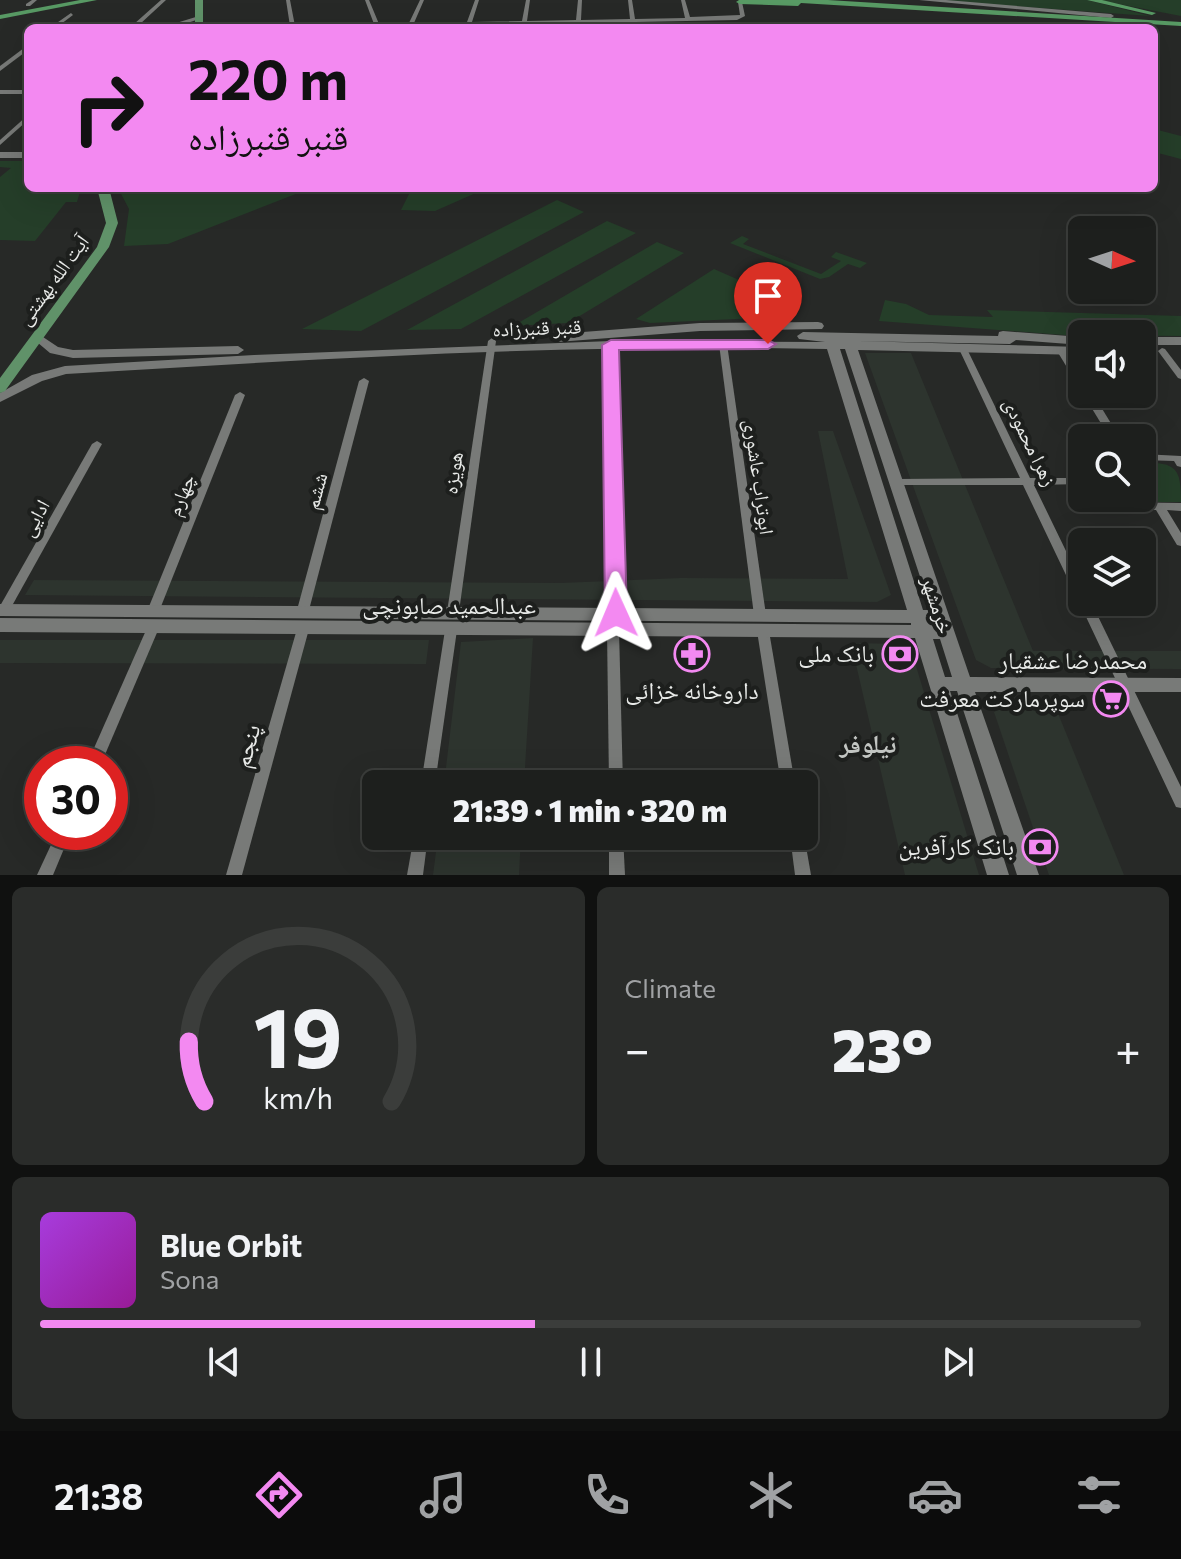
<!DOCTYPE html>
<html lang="en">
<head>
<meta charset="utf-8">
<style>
  :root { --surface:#1d1f1d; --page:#2a2c2a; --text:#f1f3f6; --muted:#a0a2a4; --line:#3b3d3b; --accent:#f389f1 }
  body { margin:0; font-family:Commissioner,"Noto Naskh Arabic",sans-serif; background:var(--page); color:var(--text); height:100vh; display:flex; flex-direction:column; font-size:30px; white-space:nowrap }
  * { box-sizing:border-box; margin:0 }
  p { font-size:26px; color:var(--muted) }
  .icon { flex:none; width:44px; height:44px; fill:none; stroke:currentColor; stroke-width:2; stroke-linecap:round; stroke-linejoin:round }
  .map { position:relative; height:875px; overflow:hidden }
  .panel { display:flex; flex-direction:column; gap:12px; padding:12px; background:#101110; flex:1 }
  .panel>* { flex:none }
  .guide { position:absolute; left:24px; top:24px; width:1134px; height:168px; border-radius:12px; box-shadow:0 8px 32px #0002,0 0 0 2px var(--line); background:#f389f1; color:#111; overflow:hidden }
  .needle { width:52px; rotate:93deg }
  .fabs { position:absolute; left:1068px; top:216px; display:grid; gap:16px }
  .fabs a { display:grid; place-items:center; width:88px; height:88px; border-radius:12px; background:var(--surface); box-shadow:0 8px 32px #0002,0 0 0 2px var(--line); font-size:40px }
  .speed { position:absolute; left:24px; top:746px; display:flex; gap:16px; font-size:40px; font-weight:700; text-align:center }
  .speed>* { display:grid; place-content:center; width:104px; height:104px; border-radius:50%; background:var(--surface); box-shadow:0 8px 32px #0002,0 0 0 2px var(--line); line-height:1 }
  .speed .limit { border:12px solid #d22; background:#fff; color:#111 }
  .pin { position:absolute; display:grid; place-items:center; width:68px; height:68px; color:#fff; margin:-82px -34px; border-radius:50% 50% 50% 0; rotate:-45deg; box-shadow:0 0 8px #0007 }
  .pin .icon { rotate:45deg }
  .me { position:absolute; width:88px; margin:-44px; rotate:359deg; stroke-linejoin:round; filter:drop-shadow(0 0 6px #0008) }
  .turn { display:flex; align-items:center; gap:28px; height:168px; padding:0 32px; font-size:36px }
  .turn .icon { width:104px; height:104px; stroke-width:2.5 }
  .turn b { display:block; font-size:56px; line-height:68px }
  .big { font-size:60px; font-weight:800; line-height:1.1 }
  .panel .widget { flex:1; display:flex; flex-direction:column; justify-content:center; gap:12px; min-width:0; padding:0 28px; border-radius:12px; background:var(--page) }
  .panel .dial { align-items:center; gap:0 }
  .dial svg { height:208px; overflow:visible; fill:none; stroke:var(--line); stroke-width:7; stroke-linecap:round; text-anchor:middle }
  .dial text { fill:var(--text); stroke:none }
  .song { display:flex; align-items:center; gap:24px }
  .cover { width:96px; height:96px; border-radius:12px; background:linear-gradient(135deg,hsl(280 70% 55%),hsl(300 70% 35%)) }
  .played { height:8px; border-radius:4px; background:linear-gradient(90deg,var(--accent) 45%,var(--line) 45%) }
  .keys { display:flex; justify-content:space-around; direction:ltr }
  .heat { display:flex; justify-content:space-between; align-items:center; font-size:44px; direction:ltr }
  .panel .tiles { flex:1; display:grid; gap:12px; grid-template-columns:1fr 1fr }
  .widget:last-child { grid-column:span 2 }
  .trip { position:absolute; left:362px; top:770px; width:456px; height:80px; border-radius:12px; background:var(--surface); box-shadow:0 8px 32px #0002,0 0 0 2px var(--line); font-weight:800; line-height:80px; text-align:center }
  .tabs { display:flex; height:128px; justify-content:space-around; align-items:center; background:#0c0c0c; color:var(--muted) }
  .tabs .icon { width:56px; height:56px }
  .tabs .selected { color:var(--accent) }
  .tabs b { font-size:36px; color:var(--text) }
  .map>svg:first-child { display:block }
  .built { fill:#2d342e }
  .green { fill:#253e29 }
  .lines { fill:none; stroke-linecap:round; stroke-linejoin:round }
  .minor { fill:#787a78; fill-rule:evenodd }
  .secondary { fill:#787a78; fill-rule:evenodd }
  .primary { fill:#609269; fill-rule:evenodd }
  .trunk { fill:#589a64; fill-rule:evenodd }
  .route { fill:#f389f1; stroke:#9e599d; stroke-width:2 }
  .labels { text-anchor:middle; stroke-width:8; stroke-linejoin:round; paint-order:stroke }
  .street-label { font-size:20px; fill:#e8eae8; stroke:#1d1f1d }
  .near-street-label { font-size:24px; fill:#e8eae8; stroke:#1d1f1d }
  .near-poi-label { font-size:24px; fill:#e8eae8; stroke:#1d1f1d; text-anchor:end }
  .near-neighbourhood-label { font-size:26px; font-weight:bold; fill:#c2c5c2; stroke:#1d1f1d }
</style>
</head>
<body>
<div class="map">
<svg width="1181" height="875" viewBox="0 0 1181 875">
  <rect width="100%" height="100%" fill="#272927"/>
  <g class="built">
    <path d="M865,353H911L1033,651H1181V669L991,668L976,660Z"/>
    <path d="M818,431H833L891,595L877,602L25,595L34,580L561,583L681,578L848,579Z"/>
    <path d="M533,638L524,784H444L461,642Z"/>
    <path d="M0,640H429L426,664L0,663Z"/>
    <path d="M851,643L903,644L913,656L979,875H905Z"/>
    <path d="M1006,706H1055L1124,875H1049L994,712Z"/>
    <path d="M438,836H521L519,875H433Z"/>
  </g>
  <g class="green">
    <path d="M930,0H1087L1150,16Z"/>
    <path d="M1098,0H1181V16Z"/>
    <path d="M1154,129L1181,136V159L1154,152Z"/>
    <path d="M0,161H28V188H81L77,202H66L35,241L0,240V177L11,168L0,167Z"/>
    <path d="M118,188H311L168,244L124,246L129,209Z"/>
    <path d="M412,188H487L435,211L401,210Z"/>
    <path d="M557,200L584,212L361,331L302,329Z"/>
    <path d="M607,221L636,233L461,329L407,330Z"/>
    <path d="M742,236L749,239L743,244L821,274L841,261L831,257L836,252L867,263L860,268L848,264L829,277L820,279L730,243Z"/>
    <path d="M657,242L684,253L568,323L513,326Z"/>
    <path d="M714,269L780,298L758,318L650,323L636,319Z"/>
    <path d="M885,300L906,304L929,315L993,317L987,310L1181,316V336L1064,335L879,321Z"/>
    <path d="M1142,462C1177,463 1181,468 1181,502H1123L1115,498H1142Z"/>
  </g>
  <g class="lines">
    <g class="minor">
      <path d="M32,0H37L30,6H26V4Z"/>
      <path d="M161,0H166L140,24H173L199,16L202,18L173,28L51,27L71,13L73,15L61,24H134Z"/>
      <path d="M286,0H290L295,26L374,24L365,0H369L379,24L409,23L420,0H424L414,23L467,22L475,0H479L472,22L522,21L526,0H530L527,21L576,20L578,0H582L581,20L630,19L628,0H632L635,19L685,18L681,0H685L690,17L740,15L738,2L740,1L742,2L745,16L737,20L329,28H252L255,26H290Z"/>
      <path d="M28,45V50L0,71V66Z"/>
      <rect x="0" y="90" width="28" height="4"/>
      <path d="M28,115V120L0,145V140Z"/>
      <path d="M492,338L496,341L459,612L457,615L453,617L449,615L447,612L488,341Z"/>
      <path d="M723,341L727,344L766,615L764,618L760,620L756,618L754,615L719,344Z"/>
      <path d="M611,342L615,345L622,613L620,616L616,618L612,616L610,613L607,345Z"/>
      <path d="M963,346L967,349L1030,478H1082V484L1034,485L1082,584V602H1091L1181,787V808L1176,807L1079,602L1080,600L1076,596L1023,485H896L891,482L896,479L1020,478L959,349Z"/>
      <path d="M1061,348L1064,349L1082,377V388L1079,387L1057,351Z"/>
      <path d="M1162,348L1165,349L1181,370V379L1178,378L1158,351Z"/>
      <path d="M364,378L369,381L309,610L307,613L303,615L299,613L297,610L359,381Z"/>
      <path d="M240,392L245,395L160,609L158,612L154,614L150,612L148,609L235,395Z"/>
      <path d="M1083,394H1093L1120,438H1110Z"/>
      <path d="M97,441L102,444L8,613L4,615L0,613V606L92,444Z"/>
      <path d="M1079,454H1082V466L1078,465L1074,457Z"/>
      <path d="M1142,454L1181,456V467L1177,466L1174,461L1142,460Z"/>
      <path d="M1096,498H1106L1109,502L1181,503V511L1167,510L1181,533V546L1177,545L1156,510H1106L1102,509Z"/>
      <path d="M153,623L157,625L159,628L101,764H87L147,628L149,625Z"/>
      <path d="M303,624L307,626L309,629L242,875H226L297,629L299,626Z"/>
      <path d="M451,625L455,627L457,630L435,784H421L445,630L447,627Z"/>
      <path d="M613,625L617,627L619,630L623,784H609L607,630L609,627Z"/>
      <path d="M763,626L767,628L769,631L795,784H781L757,631L759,628Z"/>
      <path d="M57,832H71L53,875H37Z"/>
      <path d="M804,835L811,875H795L790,836Z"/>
      <path d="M414,836H428L423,875H407Z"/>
      <path d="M609,836H623L625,875H609Z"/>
    </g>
    <g class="secondary">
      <path d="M919,0H946L1111,14L1114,16L1111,18Z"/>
      <rect x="0" y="152" width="28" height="6"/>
      <path d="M818,322L822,323L824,326L822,329L700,331L557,342L551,338L557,334L700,323Z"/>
      <path d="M1003,331L1082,337V345L1016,340L1010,344L855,341L1082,347V355L858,350L970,677L1181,678V692H975L1039,875H1017L957,691H950L1009,875H987L915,638L0,632V618L911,625V623L0,616V604L907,610L827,349C573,343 319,359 66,374L42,381L0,402V393L32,375L65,366L254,355L611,341L825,342L799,339L797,336L803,332L998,336L999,332ZM840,349H845L931,610H923ZM933,639H940L952,677H945Z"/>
      <path d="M37,333L58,347L73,350L238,346L244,350L238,354L73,358L50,353L31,337Z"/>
      <rect x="1142" y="337" width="39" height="8"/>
    </g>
    <g class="primary">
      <rect x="195" y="0" width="8" height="28"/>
      <path d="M97,188H109L118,223L109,247L5,391L0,393V378L97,247L106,223Z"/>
    </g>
    <g class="trunk">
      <path d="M80,0H97L0,19V15Z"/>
      <path d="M739,0H828L1181,22V26L801,3L798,6L740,4L736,2Z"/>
      <path d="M1087,0H1102L1156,13L1152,15Z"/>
    </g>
  </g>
  <path class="route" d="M611,340H768L776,344L768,349L619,350L627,613L623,619L616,622L608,619L605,613L602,345Z"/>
  <defs>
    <symbol id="pharmacy-ring" viewBox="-11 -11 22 22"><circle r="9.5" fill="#1d1f1d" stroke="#f389f1" stroke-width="1.5"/><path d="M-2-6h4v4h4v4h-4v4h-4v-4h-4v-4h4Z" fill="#f389f1"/></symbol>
    <symbol id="bank-ring" viewBox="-11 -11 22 22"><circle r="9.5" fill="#1d1f1d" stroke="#f389f1" stroke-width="1.5"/><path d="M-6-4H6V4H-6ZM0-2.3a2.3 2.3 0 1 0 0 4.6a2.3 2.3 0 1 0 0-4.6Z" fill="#f389f1"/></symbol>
    <symbol id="supermarket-ring" viewBox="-11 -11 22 22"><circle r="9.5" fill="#1d1f1d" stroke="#f389f1" stroke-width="1.5"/><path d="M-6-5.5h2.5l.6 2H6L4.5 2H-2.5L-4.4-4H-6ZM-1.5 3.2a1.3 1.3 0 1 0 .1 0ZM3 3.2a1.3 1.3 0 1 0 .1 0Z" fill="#f389f1"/></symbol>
  </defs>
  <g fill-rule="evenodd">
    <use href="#pharmacy-ring" x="672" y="634" width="40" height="40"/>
    <use href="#bank-ring" x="880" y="634" width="40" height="40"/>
    <use href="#supermarket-ring" x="1091" y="679" width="40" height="40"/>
    <use href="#bank-ring" x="1020" y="827" width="40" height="40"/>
  </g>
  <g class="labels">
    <g class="street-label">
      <text transform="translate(53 280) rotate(-54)" y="7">آیت الله بهشتی</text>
      <text transform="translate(537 328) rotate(-2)" y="7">قنبر قنبرزاده</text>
      <text transform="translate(1030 442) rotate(64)" y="7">زهرا محمودی</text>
      <text transform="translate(453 473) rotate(-82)" y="7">هویزه</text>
      <text transform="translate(759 477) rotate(82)" y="7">ابوتراب عاشوری</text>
      <text transform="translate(316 491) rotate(-75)" y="7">ششم</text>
      <text transform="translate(181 495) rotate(-68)" y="7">چهارم</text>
      <text transform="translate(35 518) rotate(-61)" y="7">ادایی</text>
      <text transform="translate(937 605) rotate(72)" y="7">خرمشهر</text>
    </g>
    <g class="near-street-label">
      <text x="449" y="614">عبدالحمید صابونچی</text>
      <text x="1073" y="669">محمدرضا عشقیار</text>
      <text transform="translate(247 746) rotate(-74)" y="8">پنجم</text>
    </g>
    <g class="near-poi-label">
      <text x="874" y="662">بانک ملی</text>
      <text x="692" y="699" text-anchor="middle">داروخانه خزائی</text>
      <text x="1085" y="707">سوپرمارکت معرفت</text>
      <text x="1014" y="855">بانک کارآفرین</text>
    </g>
    <g class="near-neighbourhood-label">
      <text x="868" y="753">نیلوفر</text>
    </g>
  </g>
</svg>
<div class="fabs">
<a><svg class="needle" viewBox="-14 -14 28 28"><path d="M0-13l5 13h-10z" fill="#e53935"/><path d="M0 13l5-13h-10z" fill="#a0a2a4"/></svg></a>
<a><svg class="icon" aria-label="sound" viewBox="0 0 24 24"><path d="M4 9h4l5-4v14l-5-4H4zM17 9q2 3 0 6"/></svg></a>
<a><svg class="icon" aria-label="search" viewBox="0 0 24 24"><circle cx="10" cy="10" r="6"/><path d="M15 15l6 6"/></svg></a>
<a><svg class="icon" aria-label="layers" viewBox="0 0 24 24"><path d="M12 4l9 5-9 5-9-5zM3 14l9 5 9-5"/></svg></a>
</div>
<div class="speed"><div class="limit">30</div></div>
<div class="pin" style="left:768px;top:344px;background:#d93025"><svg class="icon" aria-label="arrive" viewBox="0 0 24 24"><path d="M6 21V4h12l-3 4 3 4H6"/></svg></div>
<svg class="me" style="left:616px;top:613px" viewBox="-20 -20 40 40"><path d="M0-17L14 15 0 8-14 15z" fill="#f389f1" stroke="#fff" stroke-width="4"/></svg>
<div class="trip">21:39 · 1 min · 320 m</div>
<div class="guide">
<div class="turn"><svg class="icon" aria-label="right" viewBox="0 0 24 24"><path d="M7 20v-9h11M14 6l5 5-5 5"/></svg><div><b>220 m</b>قنبر قنبرزاده</div></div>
</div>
</div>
<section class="panel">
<div class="tiles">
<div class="widget dial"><svg viewBox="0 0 100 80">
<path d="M14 69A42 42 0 1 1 86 69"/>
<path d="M14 69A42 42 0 0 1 8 46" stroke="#f389f1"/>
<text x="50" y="56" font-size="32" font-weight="700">19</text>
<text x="50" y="72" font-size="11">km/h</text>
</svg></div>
<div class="widget"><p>Climate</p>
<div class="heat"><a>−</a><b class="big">23°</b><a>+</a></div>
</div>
<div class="widget">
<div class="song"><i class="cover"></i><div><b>Blue Orbit</b><p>Sona</p></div></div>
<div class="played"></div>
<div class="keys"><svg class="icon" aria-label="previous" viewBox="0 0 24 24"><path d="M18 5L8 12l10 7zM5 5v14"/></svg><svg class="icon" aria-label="pause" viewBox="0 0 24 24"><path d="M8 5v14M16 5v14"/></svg><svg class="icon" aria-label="next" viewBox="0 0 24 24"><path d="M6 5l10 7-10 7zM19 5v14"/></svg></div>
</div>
</div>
</section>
<nav class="tabs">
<b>21:38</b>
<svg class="icon selected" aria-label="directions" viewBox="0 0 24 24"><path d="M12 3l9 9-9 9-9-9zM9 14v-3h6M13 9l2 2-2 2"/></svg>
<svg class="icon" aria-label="music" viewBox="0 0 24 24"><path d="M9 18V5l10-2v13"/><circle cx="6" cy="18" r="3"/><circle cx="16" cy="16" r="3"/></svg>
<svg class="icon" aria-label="phone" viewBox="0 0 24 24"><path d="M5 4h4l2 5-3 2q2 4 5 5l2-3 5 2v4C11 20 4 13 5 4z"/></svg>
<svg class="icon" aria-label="climate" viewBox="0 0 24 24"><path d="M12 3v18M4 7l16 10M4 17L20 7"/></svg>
<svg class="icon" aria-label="car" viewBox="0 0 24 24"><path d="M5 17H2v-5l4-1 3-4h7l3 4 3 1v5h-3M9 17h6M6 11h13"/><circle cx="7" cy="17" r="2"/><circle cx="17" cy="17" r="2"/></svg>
<svg class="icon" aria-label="filters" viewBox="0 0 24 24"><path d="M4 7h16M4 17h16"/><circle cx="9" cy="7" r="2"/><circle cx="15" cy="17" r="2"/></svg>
</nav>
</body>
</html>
